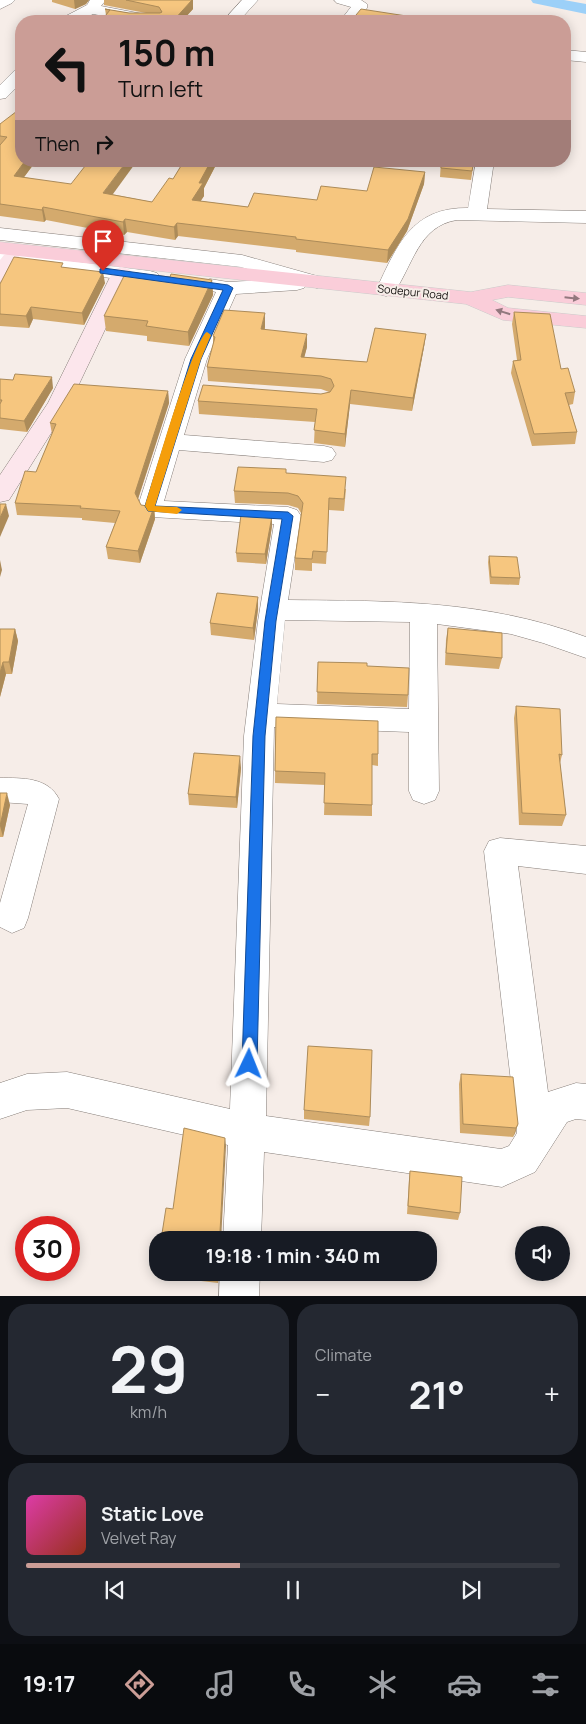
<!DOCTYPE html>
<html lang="en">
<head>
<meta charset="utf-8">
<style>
  :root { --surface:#171b24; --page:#242831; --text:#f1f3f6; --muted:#9ea1a6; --line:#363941; --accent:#cb9d96 }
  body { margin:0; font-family:Manrope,sans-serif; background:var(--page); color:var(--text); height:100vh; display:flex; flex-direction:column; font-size:19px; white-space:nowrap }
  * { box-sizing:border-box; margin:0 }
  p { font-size:16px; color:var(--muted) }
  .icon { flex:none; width:28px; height:28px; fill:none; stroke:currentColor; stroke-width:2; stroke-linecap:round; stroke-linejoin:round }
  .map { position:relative; height:1296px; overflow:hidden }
  .panel { display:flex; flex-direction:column; gap:8px; padding:8px; background:#0d0f14; flex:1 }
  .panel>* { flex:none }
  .banner { position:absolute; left:15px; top:15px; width:556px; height:152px; border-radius:20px; box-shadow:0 2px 12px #0003; background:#cb9d96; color:#111; overflow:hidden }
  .controls { position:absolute; left:515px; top:1226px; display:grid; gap:10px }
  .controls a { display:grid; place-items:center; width:55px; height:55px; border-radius:50%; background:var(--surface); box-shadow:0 2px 12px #0003; font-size:25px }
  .speed { position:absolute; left:15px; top:1216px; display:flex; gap:10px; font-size:25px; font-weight:700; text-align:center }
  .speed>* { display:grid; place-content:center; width:65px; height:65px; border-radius:50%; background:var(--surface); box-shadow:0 2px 12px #0003; line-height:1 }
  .speed .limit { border:8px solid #d22; background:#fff; color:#111 }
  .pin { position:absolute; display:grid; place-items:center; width:42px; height:42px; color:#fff; margin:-51px -21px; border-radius:50% 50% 50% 0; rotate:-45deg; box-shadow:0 0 5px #0007 }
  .pin .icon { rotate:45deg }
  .me { position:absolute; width:55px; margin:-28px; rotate:2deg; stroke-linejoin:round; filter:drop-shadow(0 0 4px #0008) }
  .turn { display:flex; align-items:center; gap:18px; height:105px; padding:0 20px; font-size:22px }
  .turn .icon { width:65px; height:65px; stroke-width:2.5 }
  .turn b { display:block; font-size:35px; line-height:42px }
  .then { display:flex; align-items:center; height:48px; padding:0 20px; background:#0003; gap:10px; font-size:19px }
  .big { font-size:38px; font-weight:700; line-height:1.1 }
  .panel .tile { flex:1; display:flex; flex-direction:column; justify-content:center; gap:8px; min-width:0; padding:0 18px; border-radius:20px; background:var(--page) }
  .panel .dial { align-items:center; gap:0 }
  .dial b { font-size:65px; line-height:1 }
  .song { display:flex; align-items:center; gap:15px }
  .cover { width:60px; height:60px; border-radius:8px; background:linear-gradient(135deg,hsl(320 70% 55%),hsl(10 70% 35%)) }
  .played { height:5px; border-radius:2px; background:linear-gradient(90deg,var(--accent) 40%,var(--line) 40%) }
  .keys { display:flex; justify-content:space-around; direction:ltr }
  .heat { display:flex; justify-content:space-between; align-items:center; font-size:28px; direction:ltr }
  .panel .tiles { flex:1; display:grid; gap:8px; grid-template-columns:1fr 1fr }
  .tile:last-child { grid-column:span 2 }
  .trip { position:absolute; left:149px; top:1231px; width:288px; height:50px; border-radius:20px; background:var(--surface); box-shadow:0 2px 12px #0003; font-weight:700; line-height:50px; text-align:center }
  .menu { display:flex; height:80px; justify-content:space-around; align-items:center; background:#090b0e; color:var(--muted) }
  .menu .icon { width:35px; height:35px }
  .menu .selected { color:var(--accent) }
  .menu b { font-size:22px; color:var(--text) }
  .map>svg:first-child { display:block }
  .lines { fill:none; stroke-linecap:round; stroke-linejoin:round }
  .canal { fill:#9cd0f8; fill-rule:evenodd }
  .street-casing { stroke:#867e79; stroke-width:1 }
  .secondary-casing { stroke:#867e79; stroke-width:1 }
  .primary-casing { stroke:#cbcaca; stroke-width:1 }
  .street { fill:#fff; fill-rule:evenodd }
  .secondary { fill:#fce6ec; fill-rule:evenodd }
  .primary { fill:#facdd9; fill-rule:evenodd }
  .wall { fill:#d4aa6d }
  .shaded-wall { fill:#ac8b59 }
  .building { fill:#f6c67f; stroke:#ac8b59 }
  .oneway { fill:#92787e }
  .route { fill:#1a73e8; stroke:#114b97 }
  .slow { fill:#f59e0b }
  .labels { text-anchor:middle; stroke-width:4; stroke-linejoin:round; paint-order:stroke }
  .far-street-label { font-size:11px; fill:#13100e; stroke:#f6ede8 }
</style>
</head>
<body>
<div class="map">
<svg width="586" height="1297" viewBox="0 0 586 1297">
  <rect width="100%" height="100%" fill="#f6ede8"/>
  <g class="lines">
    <path class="canal" d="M531,0H564L586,4V14L533,3Z"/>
    <defs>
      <g id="street">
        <path d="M0,0H15L12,3L0,9Z"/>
        <path d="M90,0H106L101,6L153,16L159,18L161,21H130L93,14L79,21H60L62,18L87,5Z"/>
        <path d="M242,0H258L239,21H223Z"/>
        <path d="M334,0H361L367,4V8L356,21H340L351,7L337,3Z"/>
        <path d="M565,50L586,52V62L565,60Z"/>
        <path d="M21,69V83L6,98L0,99V85L15,70Z"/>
        <path d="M476,161H494L487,209L586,211V223L457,220C418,226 413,266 393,294L386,296L379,294L376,290C397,246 411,207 468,208Z"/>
        <path d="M0,228L242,255L324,278L327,282L324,286L317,288L306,285L304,288L297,290L236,294L207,359L184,435L324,446L332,448L336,454L332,460L324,462L179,450L164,501L288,507L297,510L301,516L288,600C392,601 486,600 586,637V658L543,643L511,634L437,624L439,791L435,800L424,804L413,800L409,791V732L274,727L266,1116L501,1149L509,1146L517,1133L484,851L489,841L500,838L586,846V874L518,866L548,1092L576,1083L586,1084V1120L576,1119L567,1122L535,1172L502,1187L264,1152L261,1240H223L228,1145L67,1108L27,1110L0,1119V1083L27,1074L67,1072L230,1109L244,736L258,621L274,524L152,517L143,515L138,506L185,359L216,292L203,289L200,285L203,281L210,279L228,282L282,279L241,267L0,240ZM285,620L410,622L409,709L277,704Z"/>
        <path d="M0,252L150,271L157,273L160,277L157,281L150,283L0,264Z"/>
        <path d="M0,778C22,778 48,777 59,799L28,918L24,928L12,933L0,927V903L28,804L0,802Z"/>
        <path d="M220,1272H260L259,1297H219Z"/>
      </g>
      <g id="secondary">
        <path d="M11,253L18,255L21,259L7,280L0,282V260L4,255Z"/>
        <path d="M122,267L129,269L132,273L70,403L9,500L0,502V475L48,403L112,273L115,269Z"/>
      </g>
      <path id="primary" d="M0,242L471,292L508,285L586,293V305L508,297L492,300L508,308L586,316V328L503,320L466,304L0,254Z"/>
    </defs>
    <use href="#street" class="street-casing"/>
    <use href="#secondary" class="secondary-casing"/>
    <use href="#primary" class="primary-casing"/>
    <use href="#street" class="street"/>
    <use href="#secondary" class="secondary"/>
    <use href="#primary" class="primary"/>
  </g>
  <g class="wall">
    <path d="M52,0H89L86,4L75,9L52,2Z"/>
    <path d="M104,0H193V9L182,21H101L106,15L105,9L129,13H146L104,5Z"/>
    <path d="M565,67L568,83L566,91H565Z"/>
    <path d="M0,124L21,161H36L24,177L152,202L173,179L184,161H218L204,188V196L200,201L248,207L317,200L367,191L425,172L424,184L407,231L387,263L296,252V250L178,236L175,240L127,232L124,235L46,220L44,222L0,216Z"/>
    <path d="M441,161H474L471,180L440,177Z"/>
    <path d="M64,267L105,283L84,325L33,319L29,328L0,326V284Z"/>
    <path d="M170,277L212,280L213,295L189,346L147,341V336L106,331L104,316Z"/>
    <path d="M514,312L561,369L575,392L573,404L569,405L577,432L575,444L532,446L511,373L513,361L517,360L512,324Z"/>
    <path d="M265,327V330L307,347L304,357L367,362L426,334L424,347L412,411L350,404L345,447L314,443L315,422L199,414L198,401L321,394L329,392L321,389L208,381L207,367L213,345V336Z"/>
    <path d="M0,379L53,388L27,432L0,429Z"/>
    <path d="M168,391L169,403L138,499L141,505L154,507L155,519L140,563L108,559L106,547L115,523L82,520V518L17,515L15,503L36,472L52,434L50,423Z"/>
    <path d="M286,473L346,489L344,511L329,510L326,564L312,563V571L295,570V558L301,513L298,508L288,505L235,503L234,491Z"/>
    <path d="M272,526L266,564L237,562L236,553Z"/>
    <path d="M489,556L520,578L519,585L490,584L488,562Z"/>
    <path d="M258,597V609L254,640L211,635L210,623Z"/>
    <path d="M448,628L502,658L499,669L445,665L446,640Z"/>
    <path d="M0,629H15L18,641L12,674H6L0,697Z"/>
    <path d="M318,662L367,666L408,695L407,707L317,704Z"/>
    <path d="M516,706L562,755L560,763L566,815L562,826L519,825L514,718Z"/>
    <path d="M276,717L378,754V766L372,765V816L324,815L325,785L275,783Z"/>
    <path d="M241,768L237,808L189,805L188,794Z"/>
    <path d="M0,793L10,805L3,837H0Z"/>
    <path d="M461,1074L518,1124L515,1133L513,1137L460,1133L459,1084Z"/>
    <path d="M304,1110L370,1117L369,1126L304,1119Z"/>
    <path d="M410,1171L460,1213L458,1220L407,1214L409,1180Z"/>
    <path d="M158,1272H219L218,1283L159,1276Z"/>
  </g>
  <g class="shaded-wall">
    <path d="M74,0H89L86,4L75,9Z"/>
    <path d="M192,0H193V9L182,21H173Z"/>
    <path d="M25,161H36L16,188L14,176Z"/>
    <path d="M127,161H137L105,205L103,193Z"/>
    <path d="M211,161H218L204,188V196L193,213L192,200L199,183Z"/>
    <path d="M425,172L424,184L407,231L387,263L388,250Z"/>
    <path d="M43,207L46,220L44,222L42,210Z"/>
    <path d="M125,219L127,232L124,235L123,222Z"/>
    <path d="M177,223L178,236L175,240L174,227Z"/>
    <path d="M103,272L105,283L84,325L82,313Z"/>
    <path d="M212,280L213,295L189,346L188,332Z"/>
    <path d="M31,307L33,319L29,328L26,316Z"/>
    <path d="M265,313V327L261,342V329Z"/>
    <path d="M307,334V347L301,370V357Z"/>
    <path d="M426,334L424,347L412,411L413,398Z"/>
    <path d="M52,377L53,388L27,432L24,421Z"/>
    <path d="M351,390L350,404L345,447V434Z"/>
    <path d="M168,391L169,403L136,505L135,493Z"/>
    <path d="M6,504L9,516L0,537V518Z"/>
    <path d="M154,507L155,519L140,563L138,551Z"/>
    <path d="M272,516V526L266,564L265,554Z"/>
    <path d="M0,560L2,570L0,577Z"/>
    <path d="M258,597V609L254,640L253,628Z"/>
    <path d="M15,629L18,641L12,674L9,662Z"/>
    <path d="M3,662L6,674L0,697V673Z"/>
    <path d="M240,756L241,768L237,808L236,797Z"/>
    <path d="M7,793L10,805L3,837L0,826Z"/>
    <path d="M518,1124L515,1133L513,1137L516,1128Z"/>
    <path d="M225,1138L226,1146L221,1240L220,1232Z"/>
    <path d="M217,1272H219L218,1283L217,1275Z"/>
  </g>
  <g class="building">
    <path d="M126,0H192L173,21H101L110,10L105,9L129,13H160L162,12L159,7Z"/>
    <path d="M361,9L413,17L411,21H351Z"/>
    <path d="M518,19L540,21H518Z"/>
    <path d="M565,67L568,83H565Z"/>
    <path d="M21,108V161H25L14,176L71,184L89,161H127L103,193L152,202L169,178L173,179L184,161H211L199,183H203L192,200L248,207L254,193L317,200L321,186L367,191L374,167L425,172L408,219L388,250L296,239V237L177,223L174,227L125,219L123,222L43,207L42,210L0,204V145L7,137L0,136V124Z"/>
    <path d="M441,161H474L472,171L441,168Z"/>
    <path d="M14,257L63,263L61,267L103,272L82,313L31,307L26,316L0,314V284Z"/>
    <path d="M126,272L170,277L171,274L212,280L188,332L146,326L148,321L104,316Z"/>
    <path d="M224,310L265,313L261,329L307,334L301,357L367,362L375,328L426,334L413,398L351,390L345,434L314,430L317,409L198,401L203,385L321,394L330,392L334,386L331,379L321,376L207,367L215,337L213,336Z"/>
    <path d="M514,312L550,314L561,369L568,368L575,392L565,393L577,432L534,434L513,361L521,360Z"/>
    <path d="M15,374L52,377L24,421L0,418V404L2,400H0V379L13,380Z"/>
    <path d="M74,384L168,391L135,493L141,505L154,507L138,551L106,547L120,511L80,508L81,506L15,503L25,471L36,472L56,424L50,423Z"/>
    <path d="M238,467L286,469V473L346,477L344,499L329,498L327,552L313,551L312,559L295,558L303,503L298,496L288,493L234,491Z"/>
    <path d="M0,504H6L0,518Z"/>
    <path d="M241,515L272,516L265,554L236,553Z"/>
    <path d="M489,556L517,557L520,578L491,577Z"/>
    <path d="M217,593L258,597L253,628L210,623Z"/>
    <path d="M448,628L502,633V658L446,653Z"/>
    <path d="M0,629H15L9,662H3L0,673Z"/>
    <path d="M318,662L367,663V666L409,668L408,695L317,692Z"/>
    <path d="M516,706L560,709L562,755L559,754L566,815L522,813Z"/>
    <path d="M276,717L378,721V754H372V805L324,803L325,773L275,771Z"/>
    <path d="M194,753L240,756L236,797L188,794Z"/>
    <path d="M0,793H7L0,826Z"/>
    <path d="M308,1046L372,1050L370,1117L304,1110Z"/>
    <path d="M461,1074L513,1077L518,1124L516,1128L463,1124Z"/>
    <path d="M184,1128L225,1138L220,1232L222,1234V1240H161L166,1208L173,1209Z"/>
    <path d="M410,1171L462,1177L460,1213L408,1206Z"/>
    <path d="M190,1272H217V1275Z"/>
  </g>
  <defs><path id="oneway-solid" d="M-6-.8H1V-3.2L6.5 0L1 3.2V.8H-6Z" transform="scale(1.25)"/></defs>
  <g class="oneway">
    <use href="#oneway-solid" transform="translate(572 298) rotate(6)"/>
    <use href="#oneway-solid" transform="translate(503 312) rotate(-163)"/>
  </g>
  <path class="route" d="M103,268L228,285L233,288L201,359L155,506L288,512L293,516L276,621L265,736L257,1064L254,1069L249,1071L244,1069L242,1064L253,736L265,621L282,519L148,511L145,506L191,359L223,290L100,273V269Z"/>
  <path class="slow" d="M207,332L211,335L201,359L155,506L177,507L182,510L177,514L148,511L145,506C152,483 194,337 207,332Z"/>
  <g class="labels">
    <g class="far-street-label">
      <text transform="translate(413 292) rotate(6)" y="4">Sodepur Road</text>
    </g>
  </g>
</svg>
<div class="controls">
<a><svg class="icon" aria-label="sound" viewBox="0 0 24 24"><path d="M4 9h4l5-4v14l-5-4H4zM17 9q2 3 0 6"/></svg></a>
</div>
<div class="speed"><div class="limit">30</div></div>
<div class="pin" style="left:103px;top:271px;background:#d93025"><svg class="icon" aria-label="arrive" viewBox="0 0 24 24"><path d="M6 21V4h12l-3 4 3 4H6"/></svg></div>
<svg class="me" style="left:249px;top:1064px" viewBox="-20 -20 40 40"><path d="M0-17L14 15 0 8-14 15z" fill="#1a73e8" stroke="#fff" stroke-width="4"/></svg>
<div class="trip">19:18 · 1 min · 340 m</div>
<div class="banner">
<div class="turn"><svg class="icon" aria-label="left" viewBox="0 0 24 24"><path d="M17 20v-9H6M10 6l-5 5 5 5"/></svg><div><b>150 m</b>Turn left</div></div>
<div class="then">Then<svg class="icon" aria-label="right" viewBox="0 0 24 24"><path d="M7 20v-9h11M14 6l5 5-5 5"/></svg></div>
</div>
</div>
<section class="panel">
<div class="tiles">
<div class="tile dial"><b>29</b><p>km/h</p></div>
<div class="tile"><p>Climate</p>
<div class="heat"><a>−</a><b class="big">21°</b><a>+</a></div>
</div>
<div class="tile">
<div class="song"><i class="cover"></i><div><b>Static Love</b><p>Velvet Ray</p></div></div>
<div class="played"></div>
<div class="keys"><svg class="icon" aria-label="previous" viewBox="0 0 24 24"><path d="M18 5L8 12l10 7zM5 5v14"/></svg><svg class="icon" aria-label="pause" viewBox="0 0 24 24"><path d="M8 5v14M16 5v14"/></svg><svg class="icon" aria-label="next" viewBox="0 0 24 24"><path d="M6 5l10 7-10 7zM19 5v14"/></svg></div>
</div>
</div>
</section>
<nav class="menu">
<b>19:17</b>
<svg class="icon selected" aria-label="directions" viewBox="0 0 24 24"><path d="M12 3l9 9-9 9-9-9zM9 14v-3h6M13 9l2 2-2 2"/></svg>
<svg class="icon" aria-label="music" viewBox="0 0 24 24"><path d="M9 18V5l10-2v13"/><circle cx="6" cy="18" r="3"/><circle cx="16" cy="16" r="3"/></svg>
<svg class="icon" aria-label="phone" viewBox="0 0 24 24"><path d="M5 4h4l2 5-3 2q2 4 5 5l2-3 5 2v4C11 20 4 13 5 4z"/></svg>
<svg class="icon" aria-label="climate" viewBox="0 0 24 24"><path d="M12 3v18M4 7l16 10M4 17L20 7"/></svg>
<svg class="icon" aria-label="car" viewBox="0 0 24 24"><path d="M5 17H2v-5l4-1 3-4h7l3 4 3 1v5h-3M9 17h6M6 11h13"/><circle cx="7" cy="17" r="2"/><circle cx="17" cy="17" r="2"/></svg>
<svg class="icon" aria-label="filters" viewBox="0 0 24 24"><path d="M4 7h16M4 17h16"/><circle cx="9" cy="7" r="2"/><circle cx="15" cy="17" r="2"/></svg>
</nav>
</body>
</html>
